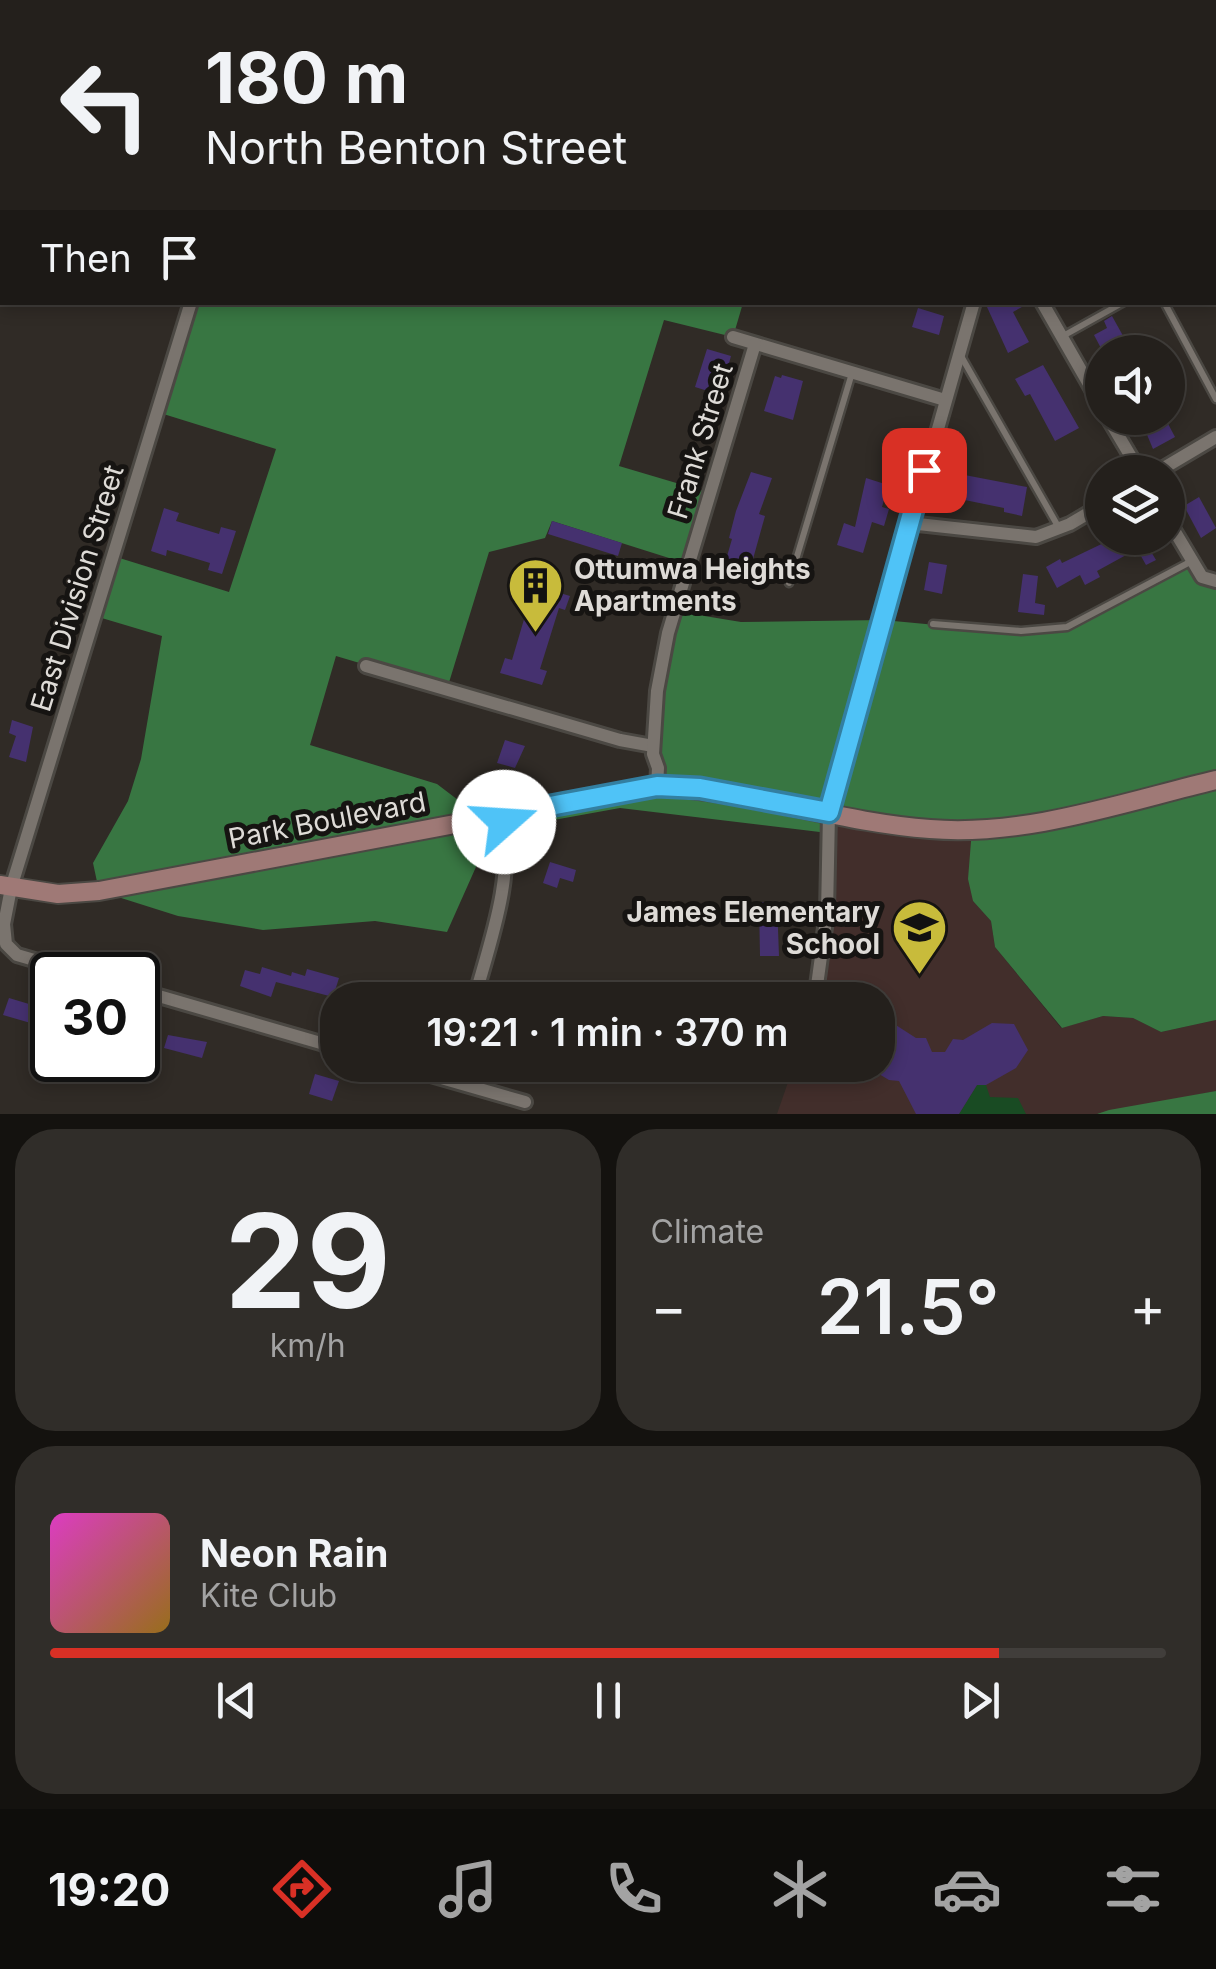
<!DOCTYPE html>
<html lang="en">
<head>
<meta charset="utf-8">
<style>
  :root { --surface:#24201c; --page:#302d29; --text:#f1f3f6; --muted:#a3a3a3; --line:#413e3b; --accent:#d93025 }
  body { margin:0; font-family:Inter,sans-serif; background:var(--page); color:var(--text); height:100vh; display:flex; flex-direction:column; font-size:38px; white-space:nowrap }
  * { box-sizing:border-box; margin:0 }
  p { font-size:32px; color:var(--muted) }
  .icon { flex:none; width:55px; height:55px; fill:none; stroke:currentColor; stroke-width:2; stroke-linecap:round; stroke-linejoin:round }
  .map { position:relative; height:1114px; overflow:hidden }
  .drawer { display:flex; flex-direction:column; gap:15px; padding:15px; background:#14120f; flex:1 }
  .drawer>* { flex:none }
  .guide { position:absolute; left:0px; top:0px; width:1218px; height:305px; box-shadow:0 5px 15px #0003,0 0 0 2px var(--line); background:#24201c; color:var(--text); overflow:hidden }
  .buttons { position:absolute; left:1085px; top:335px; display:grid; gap:20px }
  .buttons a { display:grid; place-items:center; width:100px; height:100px; border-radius:50%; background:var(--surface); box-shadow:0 5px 15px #0003,0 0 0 2px var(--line); font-size:50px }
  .speed { position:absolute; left:30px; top:952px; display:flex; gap:20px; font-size:50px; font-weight:700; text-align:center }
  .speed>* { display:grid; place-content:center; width:130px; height:130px; border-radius:50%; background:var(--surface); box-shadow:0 5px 15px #0003,0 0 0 2px var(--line); line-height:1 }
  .speed .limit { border:5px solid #111; border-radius:15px; background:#fff; color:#111 }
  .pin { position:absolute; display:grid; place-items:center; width:85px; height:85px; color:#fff; margin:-42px; border-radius:20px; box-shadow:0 5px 15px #0006 }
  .me { position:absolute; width:110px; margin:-55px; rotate:71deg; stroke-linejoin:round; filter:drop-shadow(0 0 8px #0008) }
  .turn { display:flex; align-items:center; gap:35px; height:210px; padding:0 40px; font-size:45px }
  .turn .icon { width:130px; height:130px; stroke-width:2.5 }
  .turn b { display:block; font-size:70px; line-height:85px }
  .then { display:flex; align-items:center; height:95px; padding:0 40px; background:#0003; gap:20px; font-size:38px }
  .big { font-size:75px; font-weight:600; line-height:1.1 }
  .drawer .widget { flex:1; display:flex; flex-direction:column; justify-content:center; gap:15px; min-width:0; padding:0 35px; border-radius:40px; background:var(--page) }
  .drawer .dial { align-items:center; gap:0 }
  .dial b { font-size:130px; line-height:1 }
  .song { display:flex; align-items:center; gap:30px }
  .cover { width:120px; height:120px; border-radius:15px; background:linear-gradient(135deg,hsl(310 70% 55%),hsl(40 70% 35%)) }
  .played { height:10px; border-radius:5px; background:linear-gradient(90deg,var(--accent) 85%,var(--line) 85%) }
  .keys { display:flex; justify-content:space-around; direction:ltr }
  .heat { display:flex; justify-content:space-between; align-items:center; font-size:55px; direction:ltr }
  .drawer .tiles { flex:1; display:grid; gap:15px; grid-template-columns:1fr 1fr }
  .widget:last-child { grid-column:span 2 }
  .trip { position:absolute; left:320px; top:982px; width:575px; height:100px; border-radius:40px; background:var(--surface); box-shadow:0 5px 15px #0003,0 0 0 2px var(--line); font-weight:600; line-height:100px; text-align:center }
  .menu { display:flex; height:160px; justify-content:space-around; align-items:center; background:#0e0d0b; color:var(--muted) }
  .menu .icon { width:70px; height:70px }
  .menu .active { color:var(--accent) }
  .menu b { font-size:45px; color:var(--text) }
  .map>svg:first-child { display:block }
  .education { fill:#422e2b }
  .green { fill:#194b23 }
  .forest { fill:#387642 }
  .building { fill:#45316f }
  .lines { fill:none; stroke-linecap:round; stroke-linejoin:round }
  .lane-casing { stroke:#4b4843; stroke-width:11 }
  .street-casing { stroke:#4b4843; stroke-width:18 }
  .secondary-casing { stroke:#4b4843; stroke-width:22 }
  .highway-casing { stroke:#4b4843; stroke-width:30 }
  .lane { stroke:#7a746e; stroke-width:6 }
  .street { stroke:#7a746e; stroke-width:12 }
  .secondary { stroke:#9f7976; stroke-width:18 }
  .highway { stroke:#f68688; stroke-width:25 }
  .route-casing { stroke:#337fa1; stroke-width:25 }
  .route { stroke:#4fc3f7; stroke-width:18 }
  .labels { text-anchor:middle; stroke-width:10; stroke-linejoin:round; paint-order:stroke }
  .street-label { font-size:28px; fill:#dedbd7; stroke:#161412 }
  .poi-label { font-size:28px; font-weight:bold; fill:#dedbd7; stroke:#161412; text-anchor:start }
</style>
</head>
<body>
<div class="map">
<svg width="1216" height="1114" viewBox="0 0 1216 1114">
  <rect width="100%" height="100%" fill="#302b26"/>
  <path class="education" d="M829,813L972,828L973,901L991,921L995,947L1061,1028L1103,1016L1133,1018L1161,1032L1216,1020V1091L1097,1114H777L794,1065H878V1000H815Z"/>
  <path class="green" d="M977,1085H986L990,1097L1018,1098L1026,1114H959Z"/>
  <g class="forest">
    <path d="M206,302L743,303L733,337L664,320L619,466L710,493L688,564L552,521L545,538L489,552L447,689L336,656L310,745L437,784L483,819L657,786L653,754L674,611L741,622L883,620L1000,631L1067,627L1191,561L1216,581V1020L1161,1032L1133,1018L1103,1016L1062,1028L995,947L991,921L973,901L968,879L972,829L830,813L828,833L620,808L492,831L447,932L375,921L263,930L178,916L99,891L93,863L128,801L141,759L162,636L95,616L113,556L229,592L276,449L157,412L190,304Z"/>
    <path d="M1216,1091V1114H1097L1109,1110Z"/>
  </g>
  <g class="building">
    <path d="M996,302H1031L1013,312L1029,342L1008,353L987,307Z"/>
    <path d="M918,308L944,316L939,335L912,327Z"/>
    <path d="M1112,316L1132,352H1103L1094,335L1107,328L1104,321Z"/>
    <path d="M707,349L731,356L726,374L717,371L711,392L695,387Z"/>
    <path d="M1043,365L1079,428L1055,441L1030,394L1025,396L1015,379Z"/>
    <path d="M782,375L803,381L793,420L764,411L775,376L781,378Z"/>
    <path d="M1140,418H1165L1175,437L1153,449Z"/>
    <path d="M751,472L772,478L759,514L765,516L748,577L723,570L732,539L729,538L736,511Z"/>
    <path d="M949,472L1027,487L1022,516L1004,512V508L945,496Z"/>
    <path d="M866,478L888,485L882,507L889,509L884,526L872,522L863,553L837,545L844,523L855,527Z"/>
    <path d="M1199,497L1216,528L1201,538L1184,506Z"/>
    <path d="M164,508L179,513L176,521L219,534L221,527L236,531L222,574L208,570L210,563L167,550L166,556L151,551Z"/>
    <path d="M552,521L622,543L618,556L548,534Z"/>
    <path d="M1114,538H1161L1147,545L1156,560L1146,565L1137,549L1097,571L1100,577L1085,585L1080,575L1057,588L1046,567L1060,559L1062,563Z"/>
    <path d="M929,562L947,565L942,594L924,590Z"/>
    <path d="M1023,574L1038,576L1035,603L1045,605L1044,615L1018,612Z"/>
    <path d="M527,583L570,596L565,610L559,608L540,669L547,671L542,685L500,673L505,658L512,660L530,599L523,597Z"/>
    <path d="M12,720L33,727L26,762L9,757L16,736L9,733Z"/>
    <path d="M505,740L525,746L515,768L497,763Z"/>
    <path d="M550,862L576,870L573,882L560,878L557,888L543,883Z"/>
    <path d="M759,902H777L779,956H760Z"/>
    <path d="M262,967L291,976L292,972L305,976L307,969L339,978L333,997L276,982L271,997L240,986L245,970L260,974Z"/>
    <path d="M9,998L39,1007L34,1024L3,1015Z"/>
    <path d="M878,1020H888L916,1038H926L932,1052H945L953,1039L963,1040L992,1023L1014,1024L1028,1050L1016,1068L986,1085H977L959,1114H916L899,1081L889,1080L864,1065H878Z"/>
    <path d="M168,1035L207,1042L202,1058L164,1048Z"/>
    <path d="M315,1074L339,1081L332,1101L309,1094Z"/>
  </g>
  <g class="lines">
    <defs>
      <g id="lane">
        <path d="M276,2L277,0"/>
        <path d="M0,15L1,0"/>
        <path d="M1215,28H1216"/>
        <path d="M1215,254L1216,253"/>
        <path d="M1164,302L1216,399"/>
        <path d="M1063,336L1124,302"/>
        <path d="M961,356L1059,528"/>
        <path d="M789,583L852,373"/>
        <path d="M933,624L1021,631L1067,627L1190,562"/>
      </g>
      <g id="street">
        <path d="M155,2L156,0"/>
        <path d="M670,2V0"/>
        <path d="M1062,2L1063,0"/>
        <path d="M1171,2L1176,0"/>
        <path d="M1215,137H1216"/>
        <path d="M1215,190L1216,191"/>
        <path d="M1042,302L1102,407"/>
        <path d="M733,337L945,400"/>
        <path d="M1108,418L1140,472"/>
        <path d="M1157,472L1216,437"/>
        <path d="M1168,520L1202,577L1216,581"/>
        <path d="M909,523L1036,537L1070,524L1102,505"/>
        <path d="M366,666L620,740L653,746"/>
        <path d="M657,786L658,768L653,754L657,691L668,633L755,344"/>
        <path d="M86,975L17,955L6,944L4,924L11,888L191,302"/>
        <path d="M138,990L338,1048"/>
        <path d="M474,1000C490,942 515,876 502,815"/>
        <path d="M815,1000L827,913L829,813L974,302"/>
        <path d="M396,1065L525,1102"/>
      </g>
      <g id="secondary">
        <path d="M337,2L341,0"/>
        <path d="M0,140H2"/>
        <path d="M0,885L58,894L99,891L657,786C750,791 838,822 930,829C1025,837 1124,802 1216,780"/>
      </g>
      <g id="highway">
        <path d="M29,2L30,0"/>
        <path d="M48,2L49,0"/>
        <path d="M0,101L2,93"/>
        <path d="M0,178L2,167"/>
      </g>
    </defs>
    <use href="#lane" class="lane-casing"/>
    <use href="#street" class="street-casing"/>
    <use href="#secondary" class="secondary-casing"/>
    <use href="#highway" class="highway-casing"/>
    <use href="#lane" class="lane"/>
    <use href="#street" class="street"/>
    <use href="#secondary" class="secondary"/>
    <use href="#highway" class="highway"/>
  </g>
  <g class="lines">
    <defs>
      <path id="route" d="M504,822L502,815L657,786L700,788L829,812L924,470"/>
    </defs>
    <use href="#route" class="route-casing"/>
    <use href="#route" class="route"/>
  </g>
  <defs>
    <symbol id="building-pin" viewBox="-11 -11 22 30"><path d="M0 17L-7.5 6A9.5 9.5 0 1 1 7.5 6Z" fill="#c8bb3b" stroke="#161412"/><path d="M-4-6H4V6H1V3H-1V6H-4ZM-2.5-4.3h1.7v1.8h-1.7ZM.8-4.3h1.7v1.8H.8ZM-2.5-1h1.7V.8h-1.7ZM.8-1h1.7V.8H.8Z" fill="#111"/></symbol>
    <symbol id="school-pin" viewBox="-11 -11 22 30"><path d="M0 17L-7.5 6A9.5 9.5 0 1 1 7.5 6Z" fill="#c8bb3b" stroke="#161412"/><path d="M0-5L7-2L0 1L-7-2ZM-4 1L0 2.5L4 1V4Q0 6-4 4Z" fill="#111"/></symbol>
  </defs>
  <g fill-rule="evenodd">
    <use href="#building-pin" x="504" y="554" width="63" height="86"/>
    <use href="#school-pin" x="888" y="896" width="63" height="86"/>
  </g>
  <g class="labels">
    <g class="street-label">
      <text transform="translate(700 441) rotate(-73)" y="10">Frank Street</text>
      <text transform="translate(77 588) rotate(-73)" y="10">East Division Street</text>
      <text transform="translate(327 820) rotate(-11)" y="10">Park Boulevard</text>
    </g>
    <g class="poi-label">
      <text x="574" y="579">Ottumwa Heights<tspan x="574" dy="32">Apartments</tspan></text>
      <text x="880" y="922" text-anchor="end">James Elementary<tspan x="880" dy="32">School</tspan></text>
    </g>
  </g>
</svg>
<div class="buttons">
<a><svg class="icon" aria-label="sound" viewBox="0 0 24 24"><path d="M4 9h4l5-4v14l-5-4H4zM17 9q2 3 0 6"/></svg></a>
<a><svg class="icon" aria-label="layers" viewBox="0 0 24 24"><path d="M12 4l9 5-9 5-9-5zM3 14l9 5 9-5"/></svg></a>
</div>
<div class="speed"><div class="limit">30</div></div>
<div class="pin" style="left:924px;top:470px;background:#d93025"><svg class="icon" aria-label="arrive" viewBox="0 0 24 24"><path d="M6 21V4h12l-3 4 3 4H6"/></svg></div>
<svg class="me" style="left:504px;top:822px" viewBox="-20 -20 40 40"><circle r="19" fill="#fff"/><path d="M0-13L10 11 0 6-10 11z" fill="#4fc3f7"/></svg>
<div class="trip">19:21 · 1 min · 370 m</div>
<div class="guide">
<div class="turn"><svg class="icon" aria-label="left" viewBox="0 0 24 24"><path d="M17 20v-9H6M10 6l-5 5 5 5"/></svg><div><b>180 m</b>North Benton Street</div></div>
<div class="then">Then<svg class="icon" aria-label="arrive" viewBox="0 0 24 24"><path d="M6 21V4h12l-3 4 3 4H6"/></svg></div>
</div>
</div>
<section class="drawer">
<div class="tiles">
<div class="widget dial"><b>29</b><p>km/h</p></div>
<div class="widget"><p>Climate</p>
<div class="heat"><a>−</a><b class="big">21.5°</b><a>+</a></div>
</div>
<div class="widget">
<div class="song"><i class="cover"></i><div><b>Neon Rain</b><p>Kite Club</p></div></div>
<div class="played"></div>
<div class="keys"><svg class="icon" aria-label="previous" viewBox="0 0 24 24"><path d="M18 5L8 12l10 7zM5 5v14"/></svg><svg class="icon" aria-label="pause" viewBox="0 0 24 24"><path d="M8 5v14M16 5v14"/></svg><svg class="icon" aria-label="next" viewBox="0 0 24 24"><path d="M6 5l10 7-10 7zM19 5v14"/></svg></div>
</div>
</div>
</section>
<nav class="menu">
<b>19:20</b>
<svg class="icon active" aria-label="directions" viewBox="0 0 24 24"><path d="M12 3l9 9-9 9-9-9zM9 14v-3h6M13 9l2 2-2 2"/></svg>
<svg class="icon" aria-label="music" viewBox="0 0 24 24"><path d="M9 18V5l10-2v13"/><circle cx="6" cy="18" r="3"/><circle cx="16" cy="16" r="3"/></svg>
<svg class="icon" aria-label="phone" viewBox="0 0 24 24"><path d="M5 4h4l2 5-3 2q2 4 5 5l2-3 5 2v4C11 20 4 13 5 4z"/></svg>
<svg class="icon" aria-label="climate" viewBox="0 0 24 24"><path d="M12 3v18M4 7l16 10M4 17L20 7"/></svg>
<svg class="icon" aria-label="car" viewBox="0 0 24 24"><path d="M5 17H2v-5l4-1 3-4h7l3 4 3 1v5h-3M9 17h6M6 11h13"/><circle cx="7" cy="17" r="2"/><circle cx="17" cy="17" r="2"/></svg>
<svg class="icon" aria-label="filters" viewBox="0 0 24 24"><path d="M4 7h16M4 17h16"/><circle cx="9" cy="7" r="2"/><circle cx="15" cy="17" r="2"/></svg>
</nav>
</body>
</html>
